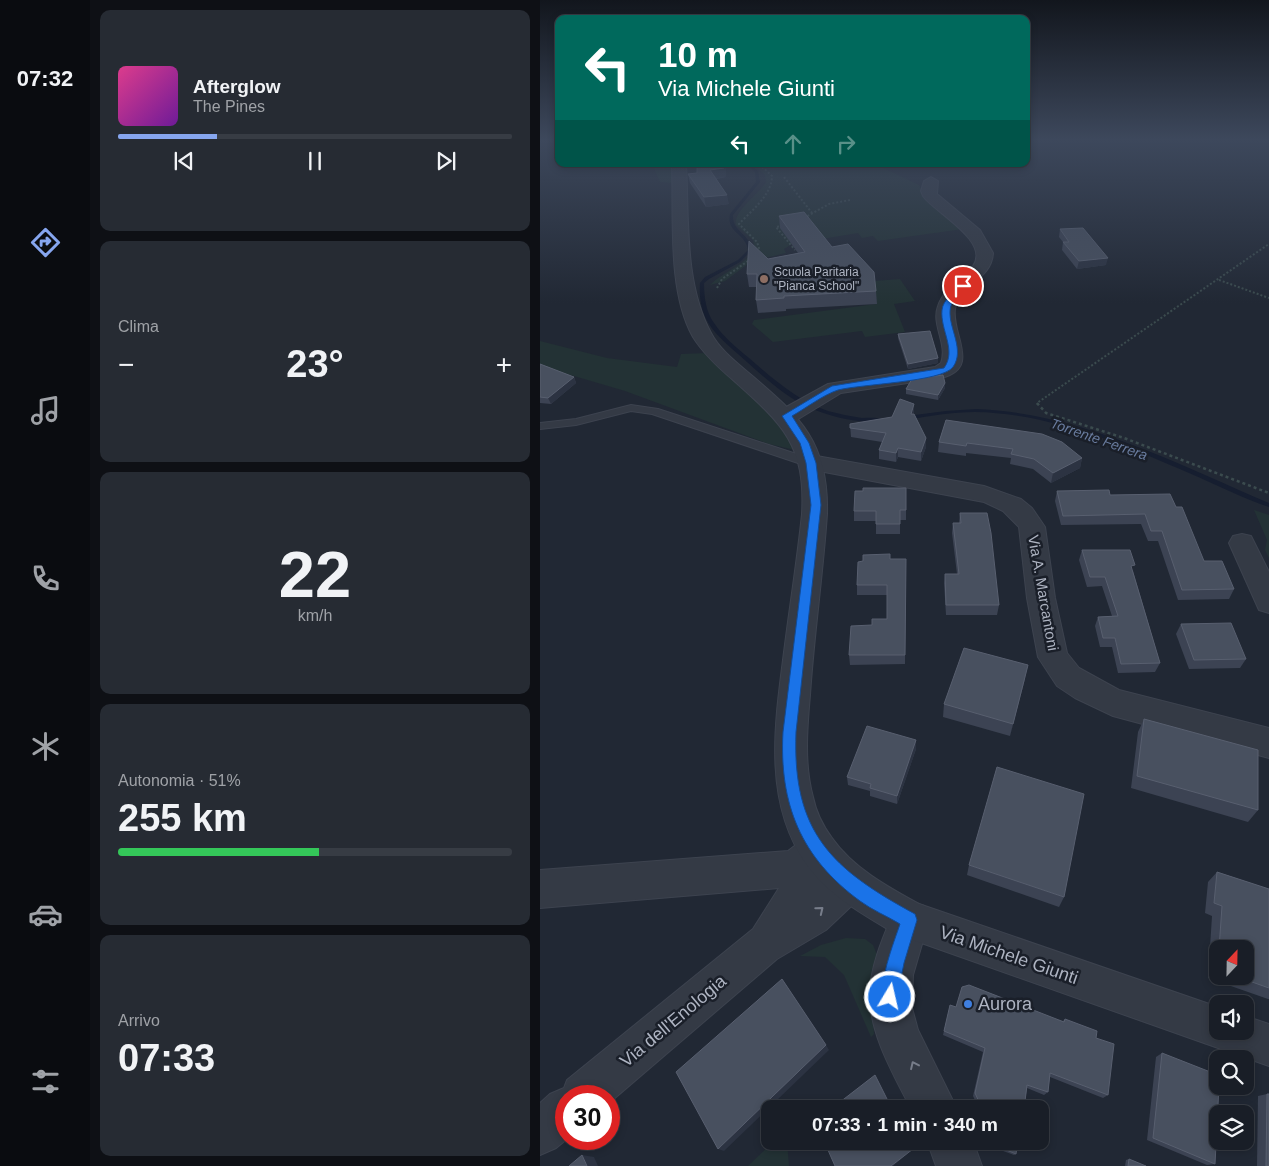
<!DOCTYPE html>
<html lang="it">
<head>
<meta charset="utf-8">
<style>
  :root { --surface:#191e27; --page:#262b33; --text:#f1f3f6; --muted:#9fa2a7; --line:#373c44; --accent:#86a6ef }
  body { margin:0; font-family:Helvetica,sans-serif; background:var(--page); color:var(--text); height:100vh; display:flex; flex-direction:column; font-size:19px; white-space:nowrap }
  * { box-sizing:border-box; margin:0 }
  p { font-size:16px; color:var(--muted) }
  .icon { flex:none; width:28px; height:28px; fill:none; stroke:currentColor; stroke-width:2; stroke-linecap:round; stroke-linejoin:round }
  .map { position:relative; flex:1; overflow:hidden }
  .side { display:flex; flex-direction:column; gap:10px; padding:10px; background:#0e1015; width:450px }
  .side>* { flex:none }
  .guide { position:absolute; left:15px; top:15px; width:475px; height:152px; border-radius:10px; box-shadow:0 2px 8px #0003,0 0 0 1px var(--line); background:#00695c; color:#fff; overflow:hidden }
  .needle { width:32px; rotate:22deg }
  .buttons { position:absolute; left:669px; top:940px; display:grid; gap:10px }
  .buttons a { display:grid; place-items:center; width:45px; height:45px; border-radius:10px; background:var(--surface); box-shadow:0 2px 8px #0003,0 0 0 1px var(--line); font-size:25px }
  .speed { position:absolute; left:15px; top:1085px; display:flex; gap:10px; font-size:25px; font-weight:700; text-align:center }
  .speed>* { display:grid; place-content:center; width:65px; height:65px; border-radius:50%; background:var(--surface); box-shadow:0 2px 8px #0003,0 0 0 1px var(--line); line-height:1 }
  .speed .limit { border:8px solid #d22; background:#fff; color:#111 }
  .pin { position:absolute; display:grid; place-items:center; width:42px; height:42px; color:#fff; margin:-21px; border:2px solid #fff; border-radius:50%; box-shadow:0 1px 5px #0007 }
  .me { position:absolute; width:55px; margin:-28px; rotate:9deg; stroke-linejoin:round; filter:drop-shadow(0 0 4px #0008) }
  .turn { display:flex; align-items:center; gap:18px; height:105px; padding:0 20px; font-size:22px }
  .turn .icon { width:65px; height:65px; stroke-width:2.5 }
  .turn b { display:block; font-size:35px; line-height:42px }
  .lanes { display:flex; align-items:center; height:48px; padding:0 20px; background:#0003; justify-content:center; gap:25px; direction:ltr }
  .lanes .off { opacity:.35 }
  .big { font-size:38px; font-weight:600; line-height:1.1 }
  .side .card { flex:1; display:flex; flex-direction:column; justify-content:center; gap:8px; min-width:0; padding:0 18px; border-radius:10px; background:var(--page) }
  .side .dial { align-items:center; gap:0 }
  .dial b { font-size:65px; line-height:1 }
  .song { display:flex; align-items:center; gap:15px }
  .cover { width:60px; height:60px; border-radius:8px; background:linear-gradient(135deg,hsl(330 70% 55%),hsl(280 70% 35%)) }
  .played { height:5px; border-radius:2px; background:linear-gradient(90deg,var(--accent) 25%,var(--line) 25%) }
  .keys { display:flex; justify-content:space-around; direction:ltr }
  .heat { display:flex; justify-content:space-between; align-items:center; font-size:28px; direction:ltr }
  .charge { height:8px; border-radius:4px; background:linear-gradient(90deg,#34c759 51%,var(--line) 0) }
  .trip { position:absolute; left:221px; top:1100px; width:288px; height:50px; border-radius:10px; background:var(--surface); box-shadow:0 2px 8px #0003,0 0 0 1px var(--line); font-weight:600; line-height:50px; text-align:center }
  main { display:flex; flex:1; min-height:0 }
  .tabs { display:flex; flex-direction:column; width:90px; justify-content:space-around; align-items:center; background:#0a0c10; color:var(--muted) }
  .tabs .icon { width:35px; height:35px }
  .tabs .selected { color:var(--accent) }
  .tabs b { font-size:22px; color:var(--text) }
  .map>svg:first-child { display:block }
  .green { fill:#233235 }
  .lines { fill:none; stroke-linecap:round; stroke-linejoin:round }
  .stream { fill:#161e30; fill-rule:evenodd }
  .service-casing { stroke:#3d434f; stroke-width:2 }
  .minor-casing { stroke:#3d434f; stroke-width:2 }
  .tertiary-casing { stroke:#3d434f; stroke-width:2 }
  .path-far1 { stroke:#3b4b4e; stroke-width:2; stroke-dasharray:2 2; stroke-linecap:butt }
  .path { stroke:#3b4b4e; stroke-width:2.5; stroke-dasharray:3 3; stroke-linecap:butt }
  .service { fill:#343a45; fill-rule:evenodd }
  .minor { fill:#343a45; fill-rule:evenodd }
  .tertiary { fill:#343a45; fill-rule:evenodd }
  .wall { fill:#3c4353; fill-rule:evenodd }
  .shaded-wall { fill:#2c3342 }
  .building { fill:#48505f; stroke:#585f6f }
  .oneway { stroke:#777d8a }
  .route { fill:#1a73e8; stroke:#114b97 }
  .education-dot { fill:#8d6e63; stroke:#1a1f29; stroke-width:2 }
  .shop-dot { fill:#3f7fe0; stroke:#1a1f29; stroke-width:2 }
  .labels { text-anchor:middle; stroke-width:5; stroke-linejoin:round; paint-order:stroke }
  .far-poi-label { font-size:12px; fill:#aeb4c2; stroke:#1a1f29; text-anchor:start }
  .far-water-label { font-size:14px; font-style:italic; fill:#697c9f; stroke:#1a1f29 }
  .street-label { font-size:15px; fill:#aeb4c2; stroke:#1a1f29 }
  .near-street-label { font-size:18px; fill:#aeb4c2; stroke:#1a1f29 }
  .near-poi-label { font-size:18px; fill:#aeb4c2; stroke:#1a1f29; text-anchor:start }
</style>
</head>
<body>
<main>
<nav class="tabs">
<b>07:32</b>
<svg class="icon selected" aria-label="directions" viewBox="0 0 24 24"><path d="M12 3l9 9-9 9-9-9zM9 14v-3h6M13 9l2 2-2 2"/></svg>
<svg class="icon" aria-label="music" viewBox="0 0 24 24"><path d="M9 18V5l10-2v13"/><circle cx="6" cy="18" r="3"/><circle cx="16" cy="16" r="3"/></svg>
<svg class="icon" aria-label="phone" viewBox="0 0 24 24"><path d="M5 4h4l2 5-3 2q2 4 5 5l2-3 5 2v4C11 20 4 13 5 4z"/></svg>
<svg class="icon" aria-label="climate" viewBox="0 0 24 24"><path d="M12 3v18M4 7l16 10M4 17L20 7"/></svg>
<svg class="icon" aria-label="car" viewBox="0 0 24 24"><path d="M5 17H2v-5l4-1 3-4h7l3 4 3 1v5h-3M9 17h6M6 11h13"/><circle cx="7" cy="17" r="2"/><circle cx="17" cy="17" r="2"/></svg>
<svg class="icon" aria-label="filters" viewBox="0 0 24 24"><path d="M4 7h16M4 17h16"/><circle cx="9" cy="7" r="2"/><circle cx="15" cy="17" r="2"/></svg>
</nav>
<section class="side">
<div class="card">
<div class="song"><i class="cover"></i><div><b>Afterglow</b><p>The Pines</p></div></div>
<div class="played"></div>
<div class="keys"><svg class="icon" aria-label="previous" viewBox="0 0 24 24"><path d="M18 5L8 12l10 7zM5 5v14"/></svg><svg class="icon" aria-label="pause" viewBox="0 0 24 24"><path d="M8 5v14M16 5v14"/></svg><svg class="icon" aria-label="next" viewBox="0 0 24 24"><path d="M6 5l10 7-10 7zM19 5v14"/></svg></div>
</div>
<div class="card"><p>Clima</p>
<div class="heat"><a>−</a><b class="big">23°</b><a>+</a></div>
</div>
<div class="card dial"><b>22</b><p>km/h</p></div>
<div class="card"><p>Autonomia · 51%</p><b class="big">255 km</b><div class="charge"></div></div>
<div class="card"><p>Arrivo</p><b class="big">07:33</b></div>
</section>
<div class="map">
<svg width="729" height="1166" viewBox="0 0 729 1166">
  <rect width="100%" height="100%" fill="#212834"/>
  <g class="green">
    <path d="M114,164H132L133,183L120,182L115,171Z"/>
    <path d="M213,164H335L379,185L385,196L423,229L338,241L333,236L322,238L318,233L252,244L244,249L246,253L212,261L185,281L170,285C184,271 204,266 215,249L213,240L196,225C193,211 218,195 226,182L225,175Z"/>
    <path d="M360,279L375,301L354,304L365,332L325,337L322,331L233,342L212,324L214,320L336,304L334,281Z"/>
    <path d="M0,341L67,358L137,367L141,354L167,353C198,383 234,412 255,450L229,444L85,391L0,366Z"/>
    <path d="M714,510L729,515V558L725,550L727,540Z"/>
    <path d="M306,938L325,939L333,945L337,955L332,999L334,1034L331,1037L304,975L285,957L260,956L281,945Z"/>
    <path d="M234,1141H247L249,1166H208Z"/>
  </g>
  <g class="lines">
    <g class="stream">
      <path d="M206,164H210L218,171L220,182L193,215C192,232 210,234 212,250L200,262L169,279L164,283C164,297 166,312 174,323C183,337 197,348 209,358C233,379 258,401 288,411C299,414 310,416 322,418C329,418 338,417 344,420L343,421C319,424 290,417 268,407C246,397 225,378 207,362C194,350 178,338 169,324C161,312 159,297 160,283L165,277L198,260L208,250C206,233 186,233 190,214L216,182L215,172Z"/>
      <path d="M436,409C540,413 635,463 729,503V507C702,498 675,484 649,473C582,444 508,413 435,412C412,412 389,416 367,420L364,418L367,416L406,411Z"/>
    </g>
    <defs>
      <path id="service" d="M91,405L118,409L275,460L277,463L275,466H267L112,414L91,411L36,425L0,429V423L36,419Z"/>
      <g id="minor">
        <path d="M391,177L398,181L397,194L440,230L453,253C452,279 420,285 415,309C411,334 442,368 401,378L301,393L255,421L247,423L239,421L236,416L239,411L288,384L395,367L401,363C408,344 391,325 398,306C404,288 423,280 433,266C451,241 394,212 383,196L381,191L384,181Z"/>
        <path d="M271,455L444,486L481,499L492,508L505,527L515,598L527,653L539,668L579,690L729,728V758L573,716L535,698L517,686L498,657L487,598L479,527L463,511L444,502L263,468L259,463L263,458Z"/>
        <path d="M702,534L711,536L729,572V613L719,610L689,543L693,536Z"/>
        <path d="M278,833L291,838L296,851L285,879L296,870L309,864L322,870L328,883L322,896L286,930L237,959L69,1103V1096H26L27,1139L16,1148L0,1155V1103L10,1094L24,1088L27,1080L213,929L239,888L0,908V870L248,851L265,838Z"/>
        <path d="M370,901L384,906L389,920L373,975L372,1008L378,1030L417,1109H371C354,1075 329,1034 330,994C330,965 345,933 356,906Z"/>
        <path d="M387,1141H433L442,1166H396Z"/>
      </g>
      <path id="tertiary" d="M132,164H146C149,218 144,283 171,333C179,349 196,362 210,374C261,417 289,443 287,514C283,574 274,634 270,695C267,729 264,764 273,797C276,812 283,826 292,838C313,868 348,887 379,904L678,1007V1031H705V1016L729,1024V1066L356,934C324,915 289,896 267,865C224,805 234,729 243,660C249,611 257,562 262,514C266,443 241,423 192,379C178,367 163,353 153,337C127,291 134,216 132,164Z"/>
    </defs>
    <use href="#service" class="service-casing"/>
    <use href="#minor" class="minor-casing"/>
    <use href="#tertiary" class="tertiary-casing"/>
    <g class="path-far1">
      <path d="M244,177L272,213"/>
      <path d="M264,218L289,204L310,200"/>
      <path d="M243,226L236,227L255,250"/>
      <path d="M216,252L219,248L217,242L199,224C211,211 232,195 232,176L219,164"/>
      <path d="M679,280L729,298"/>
      <path d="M177,288L182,279L211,259"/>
      <path d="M498,405L497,403L729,244"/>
    </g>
    <path class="path" d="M497,403L506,413L584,438L729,493"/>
    <use href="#service" class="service"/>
    <use href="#minor" class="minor"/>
    <use href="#tertiary" class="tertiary"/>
  </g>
  <g class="wall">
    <path d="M157,164H186V177L176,179L189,204L166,207L150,183L148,174L157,173Z"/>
    <path d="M239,216L292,247L336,291L337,304L246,309V311L218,313L216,300L217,287H209L207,274L228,259L258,253L240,228Z"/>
    <path d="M520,229L566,265L537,269L522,250L523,242L519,237Z"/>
    <path d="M358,334L398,358V363L368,369L358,338Z"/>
    <path d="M0,364L34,377L36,383L11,404L0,403Z"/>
    <path d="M405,383V388L398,400L366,394V389Z"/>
    <path d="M374,414L386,438V447L381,461L358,457L356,462L339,459V450L342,442L311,437L310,424Z"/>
    <path d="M406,420L542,458L540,468L511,483L493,469L470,464L471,458L426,453V456L398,452L399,442Z"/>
    <path d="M366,488V520H360V534H336V521H314V511Z"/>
    <path d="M517,491L570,495L636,507L664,561L694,589L689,599L638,600L618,541H608L601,524L521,525L515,501Z"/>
    <path d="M420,513L459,605L457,615H406L404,583L405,574H417L412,533L413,523H419Z"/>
    <path d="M542,550L593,571L620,663L615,672L578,673L572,647H560L555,626L558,617L572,616L562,586L547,587L539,560Z"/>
    <path d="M350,559H366L365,664L310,665L309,655L332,625L347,619V595H317V585Z"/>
    <path d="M641,624L706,659L700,668L649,669L636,634Z"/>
    <path d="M485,679L470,736L403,717L404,704Z"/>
    <path d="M604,719L718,810L708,822L591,788L598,732Z"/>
    <path d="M376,740V749L357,804L330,796V791L308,785L307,777Z"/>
    <path d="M429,865L524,897L519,907L427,875Z"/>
    <path d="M677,872L729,889V999H728L668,978L672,916L665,913L668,882ZM678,949H705V976H678Z"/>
    <path d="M410,1005L416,1007L523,1021L525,1019L556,1038L568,1095L563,1098L510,1077L508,1092L504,1095L487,1088L484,1109H443L438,1106L433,1096L443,1052L403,1035Z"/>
    <path d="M622,1053L675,1164L667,1165L607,1140L616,1057Z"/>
    <path d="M727,1094L729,1166H717L718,1096Z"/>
    <path d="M456,1141H478L476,1154L474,1155L455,1148Z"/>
    <path d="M589,1159L606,1166H585L586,1160Z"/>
  </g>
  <g class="shaded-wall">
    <path d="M184,164H186V177L171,179L170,170Z"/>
    <path d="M187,195L189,204L166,207L164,197Z"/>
    <path d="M568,258L566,265L537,269L539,261Z"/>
    <path d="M398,358V363L368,369V364Z"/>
    <path d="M34,377L36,383L11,404L8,398Z"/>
    <path d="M405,383V388L398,400V395Z"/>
    <path d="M374,404V413L371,414Z"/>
    <path d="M386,438V447L381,461V452Z"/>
    <path d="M358,448V457L356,462V453Z"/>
    <path d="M542,458L540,468L511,483L513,473Z"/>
    <path d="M488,665L485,679L470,736L473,724Z"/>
    <path d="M376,740V749L357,804V796Z"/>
    <path d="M286,1045L289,1050L184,1151L178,1149Z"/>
    <path d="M373,1149L372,1150L353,1166H351Z"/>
    <path d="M42,1155L54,1157L58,1166H47Z"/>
  </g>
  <g class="building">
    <path d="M157,164H184V168L170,170L187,195L164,197L148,174L157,173Z"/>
    <path d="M264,212L292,247L308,244L334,272L336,291L244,296V298L216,300L217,274H207L209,241L228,259L265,252L239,216Z"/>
    <path d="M543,228L568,258L539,261L523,242H529L520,229Z"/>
    <path d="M390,331L398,358L368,364L358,334Z"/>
    <path d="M0,364L34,377L8,398L0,397Z"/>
    <path d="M403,375L405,383L398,395L366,389L372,379Z"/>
    <path d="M360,399L374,404L371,414H374L386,438L381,452L358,448L356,453L339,450L346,433L310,428V424L352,417Z"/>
    <path d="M406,420L502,434L522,442L542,458L513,473L494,459L471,454L473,449L427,443L426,446L399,442Z"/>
    <path d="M323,488H366V510H360V524H336V511H314L315,491H323Z"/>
    <path d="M569,490L570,495L630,494L636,507H642L664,561H682L694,589L642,590L622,531H611L605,514L523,516L517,491Z"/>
    <path d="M420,513H447L451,533L459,605H406L405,574H419L413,523H421Z"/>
    <path d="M542,550H590L595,565L591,566L620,663L581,664L575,638H563L558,617L578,616L565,577H550Z"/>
    <path d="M350,554V559H366L365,655H309L311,626L332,625V619H347V585H317L318,562L323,561V555Z"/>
    <path d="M691,623L706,659L654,660L641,624Z"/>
    <path d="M424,648L488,665L473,724L404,704Z"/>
    <path d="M604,719L718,750V810L597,776Z"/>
    <path d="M327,726L376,740L357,796L330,788L331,784L307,777Z"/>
    <path d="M457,767L544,794L524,897L429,865Z"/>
    <path d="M677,872L729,889V988L695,976H705V949H679L682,906L674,903Z"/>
    <path d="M242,979L286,1045L178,1149L136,1072Z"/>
    <path d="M429,985L524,1022L525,1019L557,1031L556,1038L574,1044L568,1095L510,1073L508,1092L487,1085L484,1109H450L440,1104L435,1093L445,1048L404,1031L410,1005L416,1007L422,987Z"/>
    <path d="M622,1053L678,1075V1086H679L675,1164L613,1138Z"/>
    <path d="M335,1075L352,1109H291Z"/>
    <path d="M727,1094H729V1166H726Z"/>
    <path d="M284,1141H369L373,1149L351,1166H295Z"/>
    <path d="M458,1141H478L476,1154L457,1146Z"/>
    <path d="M42,1155L47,1166H29Z"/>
    <path d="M589,1159L606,1166H588Z"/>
  </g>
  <defs><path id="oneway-chevron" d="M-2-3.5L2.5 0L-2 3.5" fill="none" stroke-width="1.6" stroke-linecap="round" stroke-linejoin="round" transform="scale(1.25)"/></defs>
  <g class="oneway">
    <use href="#oneway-chevron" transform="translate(280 910) rotate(-39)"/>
    <use href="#oneway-chevron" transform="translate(374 1065) rotate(-115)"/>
  </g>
  <linearGradient id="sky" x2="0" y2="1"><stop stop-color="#12161d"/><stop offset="0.46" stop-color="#3d485c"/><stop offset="1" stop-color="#3d485c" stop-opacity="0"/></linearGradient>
  <rect width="729" height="303" fill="url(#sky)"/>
  <path class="route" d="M420,285L426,286C421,293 410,301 410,311C409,329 425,350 413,367C402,382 321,384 298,390C283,395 266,408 252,416L269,443L276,463L281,505L256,732C252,833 292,869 375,914L377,920L364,963L356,1003L350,1005L344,1003C337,985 354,942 360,924C347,916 332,910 320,901C261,858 239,804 243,732L271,505L266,463L260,443L242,416L292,386L404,368C417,350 400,330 402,310C403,300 414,292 420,285Z"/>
  <circle class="education-dot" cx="224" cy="279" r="5"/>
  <circle class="shop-dot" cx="428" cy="1004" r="5"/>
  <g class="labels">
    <g class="far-poi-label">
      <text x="234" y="276">Scuola Paritaria<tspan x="234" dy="14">"Pianca School"</tspan></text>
    </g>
    <g class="far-water-label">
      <text transform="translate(559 439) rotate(19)" y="5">Torrente Ferrera</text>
    </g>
    <g class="street-label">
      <text transform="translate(503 593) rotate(80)" y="5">Via A. Marcantoni</text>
    </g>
    <g class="near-street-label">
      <text transform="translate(469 955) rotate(19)" y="6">Via Michele Giunti</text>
      <text transform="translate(133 1021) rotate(-40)" y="6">Via dell'Enologia</text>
    </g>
    <g class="near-poi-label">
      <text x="438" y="1010">Aurora</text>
    </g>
  </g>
</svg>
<div class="buttons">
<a><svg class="needle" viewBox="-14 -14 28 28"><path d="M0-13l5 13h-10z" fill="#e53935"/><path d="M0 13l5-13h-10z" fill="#9fa2a7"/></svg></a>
<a><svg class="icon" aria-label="sound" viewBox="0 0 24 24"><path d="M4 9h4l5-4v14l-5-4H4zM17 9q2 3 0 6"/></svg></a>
<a><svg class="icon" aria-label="search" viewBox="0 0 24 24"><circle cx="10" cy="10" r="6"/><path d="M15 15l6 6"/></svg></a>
<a><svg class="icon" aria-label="layers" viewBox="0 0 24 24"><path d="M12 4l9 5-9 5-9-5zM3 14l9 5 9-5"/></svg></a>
</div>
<div class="speed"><div class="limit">30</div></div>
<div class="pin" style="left:423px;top:286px;background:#d93025"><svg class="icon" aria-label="arrive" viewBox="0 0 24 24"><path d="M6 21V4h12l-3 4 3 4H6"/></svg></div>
<svg class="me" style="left:350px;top:997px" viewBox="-20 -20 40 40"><circle r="17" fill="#1a73e8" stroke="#fff" stroke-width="3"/><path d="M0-11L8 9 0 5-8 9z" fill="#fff"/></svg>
<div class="trip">07:33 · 1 min · 340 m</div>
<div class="guide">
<div class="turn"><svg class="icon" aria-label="left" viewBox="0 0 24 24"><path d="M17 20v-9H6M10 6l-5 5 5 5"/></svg><div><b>10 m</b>Via Michele Giunti</div></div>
<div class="lanes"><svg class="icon" aria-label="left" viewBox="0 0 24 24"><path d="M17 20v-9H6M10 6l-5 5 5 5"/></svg><svg class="icon off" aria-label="ahead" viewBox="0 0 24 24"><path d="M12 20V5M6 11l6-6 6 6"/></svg><svg class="icon off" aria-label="right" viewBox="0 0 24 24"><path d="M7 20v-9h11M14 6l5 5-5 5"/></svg></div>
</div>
</div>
</main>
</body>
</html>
